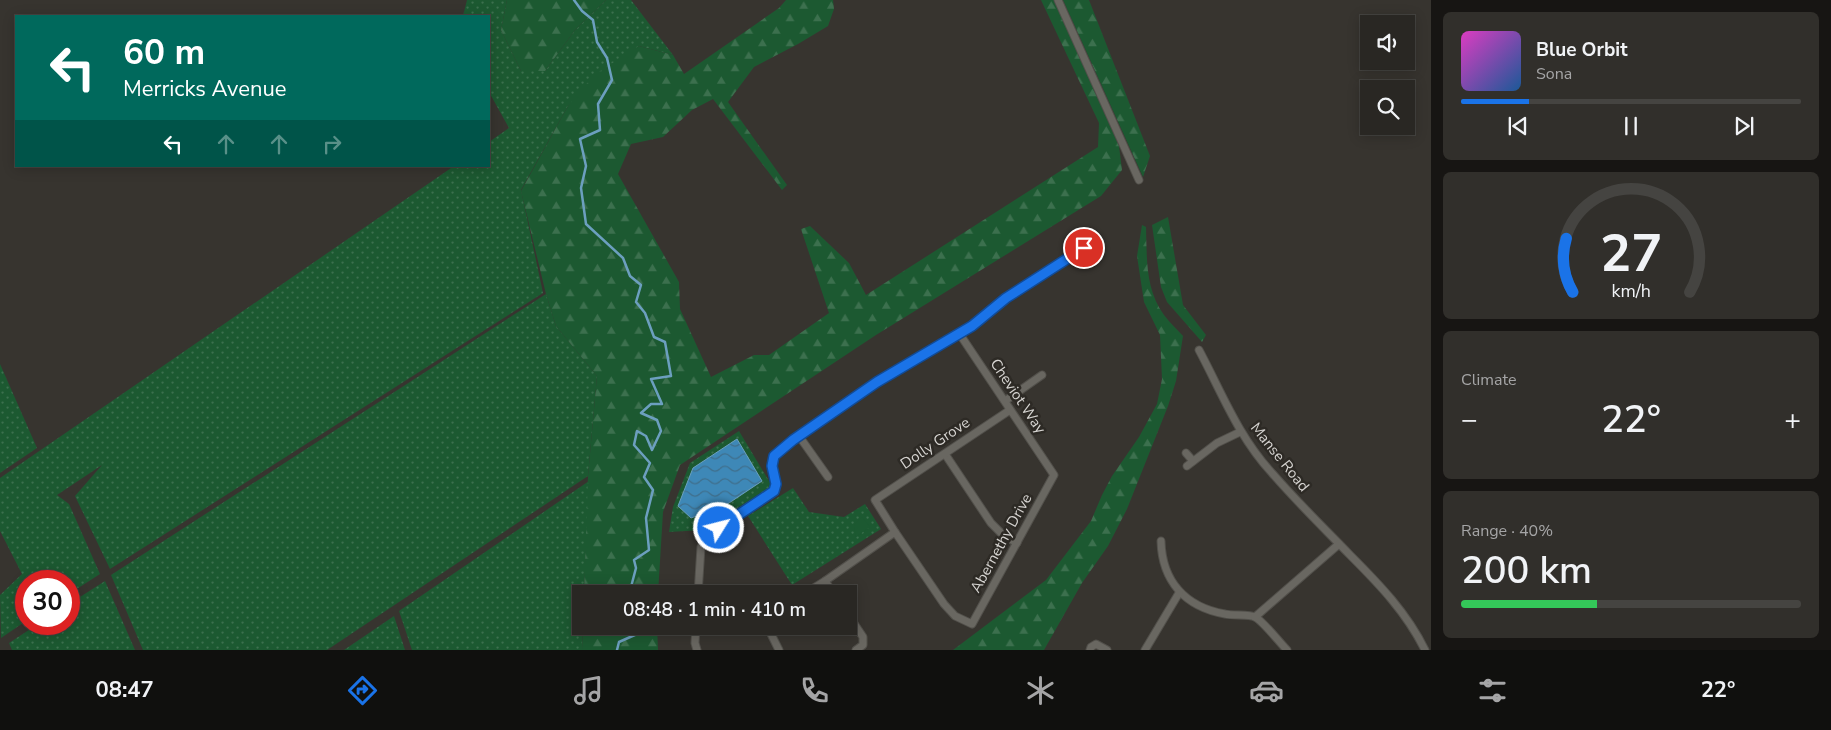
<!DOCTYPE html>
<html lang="en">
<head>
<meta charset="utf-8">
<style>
  :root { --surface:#292723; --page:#312f2b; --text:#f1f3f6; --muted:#a5a5a6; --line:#454441; --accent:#1a73e8 }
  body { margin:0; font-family:"Nunito Sans",sans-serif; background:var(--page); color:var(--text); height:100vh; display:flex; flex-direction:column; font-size:19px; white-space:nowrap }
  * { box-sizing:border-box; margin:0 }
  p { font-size:16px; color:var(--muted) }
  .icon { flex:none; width:28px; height:28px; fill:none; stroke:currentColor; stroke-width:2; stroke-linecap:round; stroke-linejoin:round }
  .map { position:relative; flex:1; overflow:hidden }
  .panel { display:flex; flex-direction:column; gap:12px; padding:12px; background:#171513; width:400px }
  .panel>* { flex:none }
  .banner { position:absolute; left:15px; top:15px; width:475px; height:152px; border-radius:0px; box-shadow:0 2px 12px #0003,0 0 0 1px var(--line); background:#00695c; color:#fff; overflow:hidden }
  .buttons { position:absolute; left:1360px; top:15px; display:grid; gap:10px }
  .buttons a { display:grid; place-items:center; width:55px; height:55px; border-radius:0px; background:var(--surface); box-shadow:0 2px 12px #0003,0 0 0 1px var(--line); font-size:25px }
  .speed { position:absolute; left:15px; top:570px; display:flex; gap:10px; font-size:25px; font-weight:700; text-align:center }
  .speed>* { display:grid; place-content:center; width:65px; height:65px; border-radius:50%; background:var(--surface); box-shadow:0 2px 12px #0003,0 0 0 1px var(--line); line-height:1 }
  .speed .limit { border:8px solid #d22; background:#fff; color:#111 }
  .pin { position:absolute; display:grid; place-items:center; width:42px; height:42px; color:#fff; margin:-21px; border:2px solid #fff; border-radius:50%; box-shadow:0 1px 5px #0007 }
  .me { position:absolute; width:55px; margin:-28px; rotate:54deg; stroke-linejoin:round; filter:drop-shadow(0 0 4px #0008) }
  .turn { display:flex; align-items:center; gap:18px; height:105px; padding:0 25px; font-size:22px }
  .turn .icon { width:65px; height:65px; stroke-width:2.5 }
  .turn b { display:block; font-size:35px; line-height:42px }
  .lanes { display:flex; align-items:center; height:48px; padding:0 25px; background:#0003; justify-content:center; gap:25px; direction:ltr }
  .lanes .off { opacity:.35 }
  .big { font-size:38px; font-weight:600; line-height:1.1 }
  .panel .widget { flex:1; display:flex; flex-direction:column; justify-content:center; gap:8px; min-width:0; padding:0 18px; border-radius:8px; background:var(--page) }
  .panel .dial { align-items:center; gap:0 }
  .dial svg { height:130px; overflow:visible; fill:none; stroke:var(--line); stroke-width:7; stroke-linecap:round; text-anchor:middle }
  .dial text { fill:var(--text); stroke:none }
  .song { display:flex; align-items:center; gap:15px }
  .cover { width:60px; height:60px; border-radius:8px; background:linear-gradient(135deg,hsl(310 70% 55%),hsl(210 70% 35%)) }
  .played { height:5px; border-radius:2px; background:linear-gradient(90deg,var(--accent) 20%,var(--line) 20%) }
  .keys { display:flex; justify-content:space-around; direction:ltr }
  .heat { display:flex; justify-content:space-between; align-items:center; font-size:28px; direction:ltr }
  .charge { height:8px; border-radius:4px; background:linear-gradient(90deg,#34c759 40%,var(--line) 0) }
  .trip { position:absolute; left:572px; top:585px; width:285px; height:50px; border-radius:0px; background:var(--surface); box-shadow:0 2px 12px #0003,0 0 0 1px var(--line); font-weight:600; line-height:50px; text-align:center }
  .tabs { display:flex; height:80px; justify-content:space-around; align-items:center; background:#10100e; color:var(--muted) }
  .tabs .icon { width:35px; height:35px }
  .tabs .selected { color:var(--accent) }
  .tabs b { font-size:22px; color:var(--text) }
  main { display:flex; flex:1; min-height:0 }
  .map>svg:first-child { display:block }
  .grass { fill:url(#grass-dots) }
  .forest { fill:url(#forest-firs) }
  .green { fill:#1c5931 }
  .water { fill:url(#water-waves); stroke:#6c9fbf }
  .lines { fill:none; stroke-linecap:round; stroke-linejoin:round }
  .stream { stroke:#6c9fbf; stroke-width:2.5 }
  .minor-casing { stroke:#52504b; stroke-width:9 }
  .minor { stroke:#696761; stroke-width:7 }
  .route-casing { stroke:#114b97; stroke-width:12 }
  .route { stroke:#1a73e8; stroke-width:9 }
  .labels { text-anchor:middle; stroke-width:5; stroke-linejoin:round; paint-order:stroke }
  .street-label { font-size:15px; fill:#d6d4d1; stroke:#2d2a25 }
</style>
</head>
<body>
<main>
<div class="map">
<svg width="1431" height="650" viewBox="0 0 1431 650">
  <defs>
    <pattern id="grass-dots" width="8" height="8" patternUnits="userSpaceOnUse" patternTransform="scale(1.25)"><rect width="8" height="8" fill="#1c5931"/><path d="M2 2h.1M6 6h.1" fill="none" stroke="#3c704e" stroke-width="1.8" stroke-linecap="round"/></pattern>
    <pattern id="forest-firs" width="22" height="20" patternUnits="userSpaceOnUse" patternTransform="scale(1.25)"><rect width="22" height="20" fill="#1c5931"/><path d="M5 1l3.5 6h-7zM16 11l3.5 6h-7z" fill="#3c704e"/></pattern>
    <pattern id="water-waves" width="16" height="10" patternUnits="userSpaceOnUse" patternTransform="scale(1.25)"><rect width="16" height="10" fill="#3e88b7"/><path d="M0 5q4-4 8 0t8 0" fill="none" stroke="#3f6f8d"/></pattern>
  </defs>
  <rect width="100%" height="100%" fill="#37342f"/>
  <g class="grass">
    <path d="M467,0H507L501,30L521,71H545L575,30L606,0H631L673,55L639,46L568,106L521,190L543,293L110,569L75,496L102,465L57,495L69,504L100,574L69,594V581H26V621L1,638L0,595L22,574L0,531V478L454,166H489V142L509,128L489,92V16H463Z"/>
    <path d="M546,294L556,326L597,376L588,476L327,650H143L111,575Z"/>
    <path d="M0,364L37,448L0,473Z"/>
    <path d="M739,431L772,486L703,530L669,532L673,507L690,463Z"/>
    <path d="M589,481L584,594H581V626H583L582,650H412L399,611Z"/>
    <path d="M793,488L809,512L844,517L865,504L881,529L792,585L748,516Z"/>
    <path d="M105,581L135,650H12L9,643L38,624H69V604Z"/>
    <path d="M394,616L405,650H344Z"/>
  </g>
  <g class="forest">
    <path d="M507,0H606L575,30L545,71H521L501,30Z"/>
    <path d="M786,0H833L834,9L828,26L798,44L754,67L728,102L787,185L782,190L713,99L692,110L663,137L631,144L618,174L679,282L680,309L711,377L754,355H769L829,313L801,229L810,226L849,263L866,295L1098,147L1099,123L1041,0H1054L1119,146L1122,170L1101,196L876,335L680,465L663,512L658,594H584L588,476L597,376L556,326L546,294L521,191L568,106L594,75L639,46L673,55L684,74L779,8Z"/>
    <path d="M1063,0H1089L1150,156L1143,177Z"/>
    <path d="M1168,217L1183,305L1206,335L1202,342L1167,302L1161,287L1152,225Z"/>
    <path d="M1142,225L1146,227C1147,258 1145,289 1164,315C1170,323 1177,329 1183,336L1176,381L1168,406L1127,509L1108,546L1082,583L1044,650H953L1046,580L1091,521L1102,495L1112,476L1139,437L1157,404L1162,379L1160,335L1144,302L1137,256Z"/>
    <path d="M583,626H657L658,650H582Z"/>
  </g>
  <path class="green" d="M862,517L870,527L856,537L854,525Z"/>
  <path class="water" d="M737,439L762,481L723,507L691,518L678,506L693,468Z"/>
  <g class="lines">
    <g class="stream">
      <path d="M574,0L582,11L593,20L597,42L607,58L612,80L598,104L600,130L580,139L586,166L581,188L586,224L623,258L630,276L641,285L636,302L645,313L654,337L665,342L671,376L651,379L662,404H651L641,413L657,420L661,431L652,450L646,436L637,431L634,445L650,463L644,477L653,490L646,518L649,550L634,560L636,568L631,587L642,591L641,594"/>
      <path d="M617,650L619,642L637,634L638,626"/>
    </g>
    <defs>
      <g id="minor">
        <path d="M1058,0L1139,180"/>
        <path d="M1199,350C1222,393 1238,436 1272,473C1297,502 1324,528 1350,555C1379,584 1407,613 1425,650"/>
        <path d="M1005,401L1042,375"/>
        <path d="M799,436L828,477"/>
        <path d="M1186,453L1193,461"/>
        <path d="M945,454L991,523L1003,535L1017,543"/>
        <path d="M1187,466L1217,443L1240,432"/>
        <path d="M895,532L875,500L1010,410"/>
        <path d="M1161,541C1162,581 1185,607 1225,614C1233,616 1249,614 1255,617C1263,621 1280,643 1287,650"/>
        <path d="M825,581L895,532L944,604L955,616L972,624L1054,475L959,333"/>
        <path d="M698,594L701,547C707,530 757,502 774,491L776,484L772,466L774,456L793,440L877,382L973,326L1006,298L1084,248"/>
        <path d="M804,594L825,581L834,594"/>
        <path d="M849,616L863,637V645L856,650"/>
        <path d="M1255,617L1339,544"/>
        <path d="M696,626L695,643L697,650"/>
        <path d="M767,626L779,650"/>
        <path d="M696,627L743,630L752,626"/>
        <path d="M1090,650L1091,647L1096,644L1107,650"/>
        <path d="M1145,650L1179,593"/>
      </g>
    </defs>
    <use href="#minor" class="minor-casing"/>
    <use href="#minor" class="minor"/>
  </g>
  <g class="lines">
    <defs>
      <path id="route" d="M719,528L774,491L776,484L772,466L774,456L793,440L877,382L972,326L1006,298L1084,248"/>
    </defs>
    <use href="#route" class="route-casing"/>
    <use href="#route" class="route"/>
  </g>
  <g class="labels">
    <g class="street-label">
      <text transform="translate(1018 396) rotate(56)" y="5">Cheviot Way</text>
      <text transform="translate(935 443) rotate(-34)" y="5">Dolly Grove</text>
      <text transform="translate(1280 457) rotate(51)" y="5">Manse Road</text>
      <text transform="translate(1001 543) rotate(-61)" y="5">Abernethy Drive</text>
    </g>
  </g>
</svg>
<div class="buttons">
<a><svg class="icon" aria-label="sound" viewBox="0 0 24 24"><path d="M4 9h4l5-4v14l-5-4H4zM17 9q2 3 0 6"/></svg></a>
<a><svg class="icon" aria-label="search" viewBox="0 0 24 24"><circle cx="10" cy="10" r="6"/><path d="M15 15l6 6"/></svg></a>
</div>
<div class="speed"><div class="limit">30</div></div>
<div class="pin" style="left:1084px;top:248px;background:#d93025"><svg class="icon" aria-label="arrive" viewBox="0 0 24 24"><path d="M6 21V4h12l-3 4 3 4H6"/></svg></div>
<svg class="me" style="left:719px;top:528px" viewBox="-20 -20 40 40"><circle r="17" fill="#1a73e8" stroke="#fff" stroke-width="3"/><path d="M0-11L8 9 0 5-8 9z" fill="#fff"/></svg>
<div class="trip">08:48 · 1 min · 410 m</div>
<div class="banner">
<div class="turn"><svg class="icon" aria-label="left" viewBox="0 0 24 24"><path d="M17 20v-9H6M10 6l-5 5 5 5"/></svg><div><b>60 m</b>Merricks Avenue</div></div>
<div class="lanes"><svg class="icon" aria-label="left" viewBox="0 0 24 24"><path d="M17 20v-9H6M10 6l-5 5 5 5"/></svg><svg class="icon off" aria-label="ahead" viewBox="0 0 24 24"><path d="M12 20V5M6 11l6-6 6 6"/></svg><svg class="icon off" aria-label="ahead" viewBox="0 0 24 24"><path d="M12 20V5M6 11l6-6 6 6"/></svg><svg class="icon off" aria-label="right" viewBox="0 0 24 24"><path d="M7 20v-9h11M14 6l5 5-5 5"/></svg></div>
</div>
</div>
<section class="panel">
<div class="widget">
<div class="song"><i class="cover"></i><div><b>Blue Orbit</b><p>Sona</p></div></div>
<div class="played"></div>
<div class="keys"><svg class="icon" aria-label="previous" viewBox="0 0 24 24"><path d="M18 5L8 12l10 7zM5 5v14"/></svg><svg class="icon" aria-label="pause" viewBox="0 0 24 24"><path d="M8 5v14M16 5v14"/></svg><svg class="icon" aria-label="next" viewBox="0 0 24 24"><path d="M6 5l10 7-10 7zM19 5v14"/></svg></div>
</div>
<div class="widget dial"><svg viewBox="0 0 100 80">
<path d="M14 69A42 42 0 1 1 86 69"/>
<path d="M14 69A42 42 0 0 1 10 36" stroke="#1a73e8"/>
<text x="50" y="56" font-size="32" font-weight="700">27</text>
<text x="50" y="72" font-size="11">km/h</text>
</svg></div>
<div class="widget"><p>Climate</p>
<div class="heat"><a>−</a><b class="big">22°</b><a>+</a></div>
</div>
<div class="widget"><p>Range · 40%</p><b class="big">200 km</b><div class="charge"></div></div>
</section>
</main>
<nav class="tabs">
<b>08:47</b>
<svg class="icon selected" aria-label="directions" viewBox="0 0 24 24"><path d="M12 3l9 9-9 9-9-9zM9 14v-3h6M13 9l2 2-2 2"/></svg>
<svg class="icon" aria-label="music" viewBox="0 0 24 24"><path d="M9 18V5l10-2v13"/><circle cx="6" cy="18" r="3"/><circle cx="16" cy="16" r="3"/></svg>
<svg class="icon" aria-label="phone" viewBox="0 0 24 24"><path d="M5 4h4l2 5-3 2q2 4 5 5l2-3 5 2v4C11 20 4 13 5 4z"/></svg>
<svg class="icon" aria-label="climate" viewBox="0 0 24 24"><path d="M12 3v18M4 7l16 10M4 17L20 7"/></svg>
<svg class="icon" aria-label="car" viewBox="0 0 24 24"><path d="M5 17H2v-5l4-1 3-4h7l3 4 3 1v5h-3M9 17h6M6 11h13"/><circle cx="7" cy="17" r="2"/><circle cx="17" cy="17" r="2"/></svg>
<svg class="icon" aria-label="filters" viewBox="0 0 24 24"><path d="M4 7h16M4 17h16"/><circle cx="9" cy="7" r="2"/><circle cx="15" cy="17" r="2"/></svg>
<b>22°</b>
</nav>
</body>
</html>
